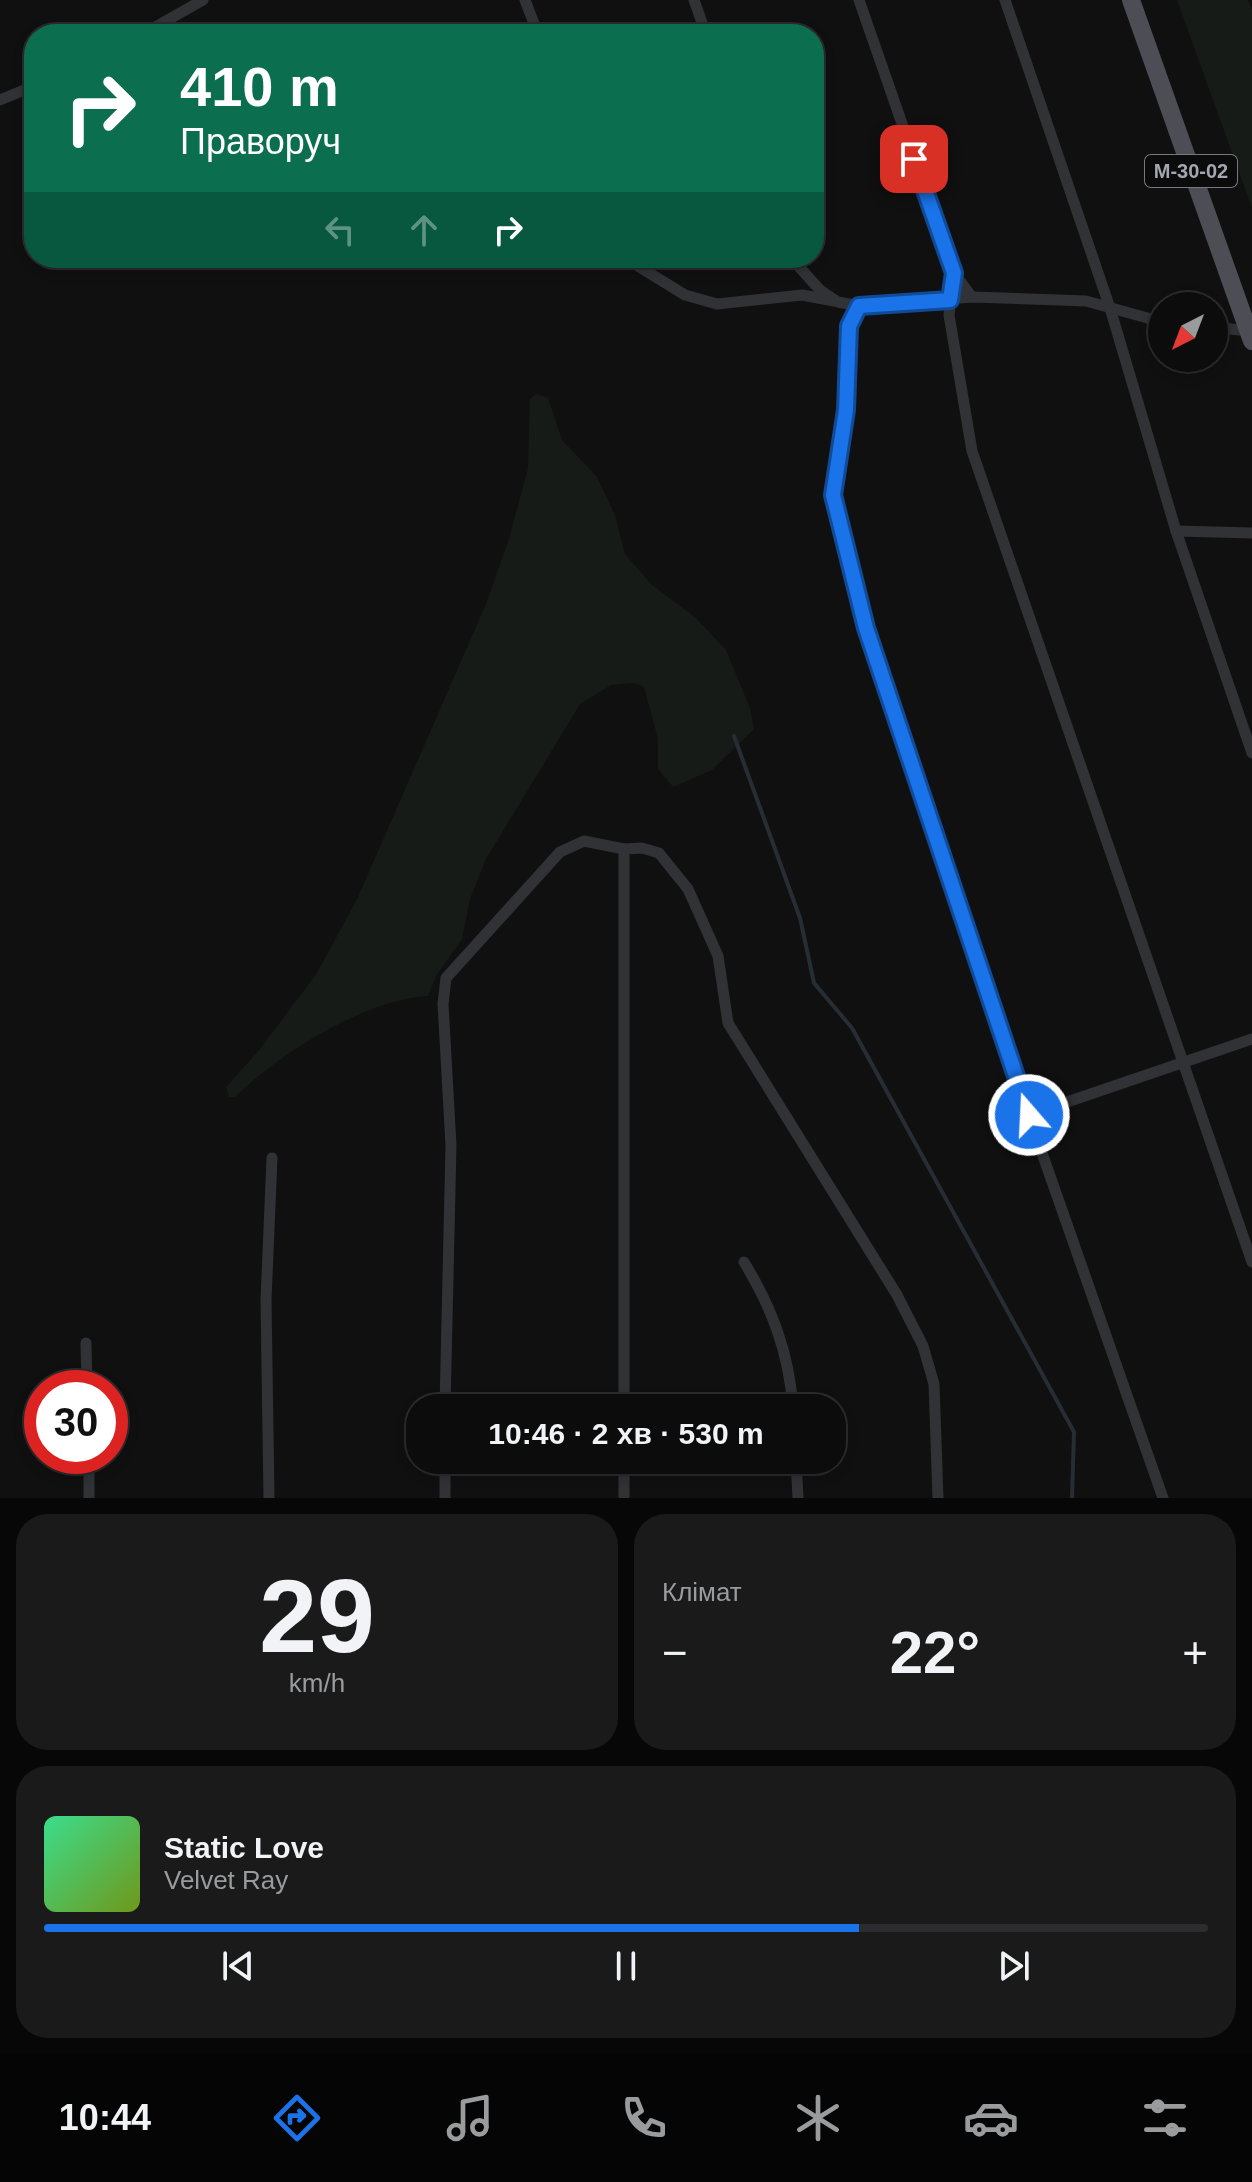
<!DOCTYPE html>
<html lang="uk">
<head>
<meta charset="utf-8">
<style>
  :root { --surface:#0c0c0d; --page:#1a1a1b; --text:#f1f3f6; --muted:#9a9b9d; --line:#2c2c2e; --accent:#1a73e8 }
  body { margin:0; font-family:Arial,sans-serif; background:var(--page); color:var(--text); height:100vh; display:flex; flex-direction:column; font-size:30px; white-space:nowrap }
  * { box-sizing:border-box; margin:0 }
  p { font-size:26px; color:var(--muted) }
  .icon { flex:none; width:44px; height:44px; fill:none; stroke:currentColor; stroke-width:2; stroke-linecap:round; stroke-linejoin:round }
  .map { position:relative; height:1498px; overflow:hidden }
  .sheet { display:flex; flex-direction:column; gap:16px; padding:16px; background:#070707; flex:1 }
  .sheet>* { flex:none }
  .guide { position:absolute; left:24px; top:24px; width:800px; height:244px; border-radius:32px; box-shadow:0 4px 12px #0003,0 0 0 2px var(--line); background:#0b6e4f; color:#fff; overflow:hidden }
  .needle { width:52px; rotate:222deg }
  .fabs { position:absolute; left:1148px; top:292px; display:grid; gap:16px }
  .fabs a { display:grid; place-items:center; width:80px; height:80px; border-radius:50%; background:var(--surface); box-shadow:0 4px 12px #0003,0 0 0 2px var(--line); font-size:40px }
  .speed { position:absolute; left:24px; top:1370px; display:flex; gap:16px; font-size:40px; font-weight:700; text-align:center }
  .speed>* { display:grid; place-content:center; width:104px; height:104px; border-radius:50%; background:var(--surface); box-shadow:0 4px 12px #0003,0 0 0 2px var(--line); line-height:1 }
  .speed .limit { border:12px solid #d22; background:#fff; color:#111 }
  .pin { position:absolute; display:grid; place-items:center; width:68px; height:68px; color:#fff; margin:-34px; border-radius:16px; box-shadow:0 4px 12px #0006 }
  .me { position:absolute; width:88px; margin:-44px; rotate:341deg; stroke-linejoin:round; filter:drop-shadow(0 0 6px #0008) }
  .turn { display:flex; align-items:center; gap:28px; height:168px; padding:0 24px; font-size:36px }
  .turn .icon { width:104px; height:104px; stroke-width:2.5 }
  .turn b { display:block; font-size:56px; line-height:68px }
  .lanes { display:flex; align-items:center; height:76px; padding:0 24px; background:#0003; justify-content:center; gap:40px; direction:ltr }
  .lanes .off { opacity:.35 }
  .big { font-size:60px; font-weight:700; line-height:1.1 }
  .sheet .widget { flex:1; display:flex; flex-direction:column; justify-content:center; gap:12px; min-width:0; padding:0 28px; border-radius:32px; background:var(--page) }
  .sheet .dial { align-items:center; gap:0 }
  .dial b { font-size:104px; line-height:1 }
  .song { display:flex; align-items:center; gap:24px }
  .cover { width:96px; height:96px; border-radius:12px; background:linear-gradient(135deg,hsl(150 70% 55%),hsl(80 70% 35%)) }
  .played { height:8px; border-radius:4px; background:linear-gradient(90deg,var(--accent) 70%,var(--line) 70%) }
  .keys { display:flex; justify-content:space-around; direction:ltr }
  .heat { display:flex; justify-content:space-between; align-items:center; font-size:44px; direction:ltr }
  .sheet .tiles { flex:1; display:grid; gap:16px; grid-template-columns:1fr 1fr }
  .widget:last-child { grid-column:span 2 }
  .trip { position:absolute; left:406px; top:1394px; width:440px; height:80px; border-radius:32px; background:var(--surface); box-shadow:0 4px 12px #0003,0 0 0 2px var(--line); font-weight:700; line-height:80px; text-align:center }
  .tab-bar { display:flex; height:128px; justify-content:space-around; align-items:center; background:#050505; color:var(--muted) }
  .tab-bar .icon { width:56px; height:56px }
  .tab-bar .on { color:var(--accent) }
  .tab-bar b { font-size:36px; color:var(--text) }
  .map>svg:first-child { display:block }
  .green { fill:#161b17 }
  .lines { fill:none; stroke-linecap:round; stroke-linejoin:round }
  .stream { stroke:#272d34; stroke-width:4 }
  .street { stroke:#313236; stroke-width:11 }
  .primary { stroke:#4d4e55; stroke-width:18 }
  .route-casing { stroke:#114b97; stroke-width:20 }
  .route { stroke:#1a73e8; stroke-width:14 }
  .labels { text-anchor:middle; stroke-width:8; stroke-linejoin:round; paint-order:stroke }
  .shield { fill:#0b0b0c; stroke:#757880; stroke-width:2 }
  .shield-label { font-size:20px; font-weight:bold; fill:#a2a6b1 }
</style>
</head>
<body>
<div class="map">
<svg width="1252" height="1498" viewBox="0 0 1252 1498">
  <rect width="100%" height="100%" fill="#101011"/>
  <g class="green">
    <path d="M1177,0H1248L1252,9V208Z"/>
    <path d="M536,394L548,398L562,440L597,477L615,515L625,554L652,585L696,618L726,650L750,708L754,729L712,770L673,787L658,769V739L644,687L634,683L611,685L580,704L486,859L470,899L462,939L436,976L428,996C364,1000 280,1053 235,1097H229L226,1087L260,1049L317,973L358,897L486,604L509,539L528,468L530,399Z"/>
  </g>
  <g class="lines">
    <path class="stream" d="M734,736L800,918L814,983L852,1028L1074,1432L1072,1498"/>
    <g class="street">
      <path d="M525,0L538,34"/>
      <path d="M694,0L706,34"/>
      <path d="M859,0L954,273L972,297"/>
      <path d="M1005,0L1110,308L1176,531L1252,753"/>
      <path d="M143,34L203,0"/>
      <path d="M0,100L34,86"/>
      <path d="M625,258L685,295L717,304L802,295L834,301"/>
      <path d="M791,258L820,290L838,302L859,306L972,297L1086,301L1162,322"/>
      <path d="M954,273L949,315L972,451L1252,1262"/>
      <path d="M859,306L849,326L846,410L833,495L866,628L1008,1056L1163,1498"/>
      <path d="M1214,327L1248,331"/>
      <path d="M1176,531L1252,533"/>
      <path d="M1029,1115L1252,1039"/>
      <path d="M744,1262C772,1308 789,1353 793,1408"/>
      <path d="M86,1343L87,1388"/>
      <path d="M445,1408L451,1145L443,1004L446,978L560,852L584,841L624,849"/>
      <path d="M624,1408V849L642,848L659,853L688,889L718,956L728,1023L897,1295L923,1346L934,1384L938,1498"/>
      <path d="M89,1456V1498"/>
      <path d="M445,1460V1498"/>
      <path d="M624,1460V1498"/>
      <path d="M796,1460L798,1498"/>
      <path d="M269,1498L266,1300L272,1158"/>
    </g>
    <path class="primary" d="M1131,0L1252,341"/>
  </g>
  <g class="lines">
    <defs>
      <path id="route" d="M914,159L954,273L950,300L859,306L849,326L846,410L833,495L866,628L1029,1115"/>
    </defs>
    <use href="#route" class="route-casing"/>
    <use href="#route" class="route"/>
  </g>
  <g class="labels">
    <rect class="shield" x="1145" y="155" width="92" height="32" rx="6"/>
    <g class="shield-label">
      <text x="1191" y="178">М-30-02</text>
    </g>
  </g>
</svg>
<div class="fabs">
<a><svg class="needle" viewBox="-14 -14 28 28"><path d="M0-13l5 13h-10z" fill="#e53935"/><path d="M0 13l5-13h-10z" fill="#9a9b9d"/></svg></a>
</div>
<div class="speed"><div class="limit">30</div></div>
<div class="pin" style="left:914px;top:159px;background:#d93025"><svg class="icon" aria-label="arrive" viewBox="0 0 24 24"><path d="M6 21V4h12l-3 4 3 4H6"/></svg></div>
<svg class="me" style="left:1029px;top:1115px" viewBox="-20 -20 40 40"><circle r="17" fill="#1a73e8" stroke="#fff" stroke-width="3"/><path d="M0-11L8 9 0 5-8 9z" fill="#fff"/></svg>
<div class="trip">10:46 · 2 хв · 530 m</div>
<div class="guide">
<div class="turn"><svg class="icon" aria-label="right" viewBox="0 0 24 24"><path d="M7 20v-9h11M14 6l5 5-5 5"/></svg><div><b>410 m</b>Праворуч</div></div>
<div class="lanes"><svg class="icon off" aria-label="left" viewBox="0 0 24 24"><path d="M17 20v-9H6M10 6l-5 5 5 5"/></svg><svg class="icon off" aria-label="ahead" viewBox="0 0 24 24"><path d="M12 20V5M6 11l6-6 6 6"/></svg><svg class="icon" aria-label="right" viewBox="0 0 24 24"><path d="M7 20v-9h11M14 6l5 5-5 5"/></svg></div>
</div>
</div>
<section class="sheet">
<div class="tiles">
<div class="widget dial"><b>29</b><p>km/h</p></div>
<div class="widget"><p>Клімат</p>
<div class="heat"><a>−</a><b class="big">22°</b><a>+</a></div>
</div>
<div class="widget">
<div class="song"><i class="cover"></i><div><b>Static Love</b><p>Velvet Ray</p></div></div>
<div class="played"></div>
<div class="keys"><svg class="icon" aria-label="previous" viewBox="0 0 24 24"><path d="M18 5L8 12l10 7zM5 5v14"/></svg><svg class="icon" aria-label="pause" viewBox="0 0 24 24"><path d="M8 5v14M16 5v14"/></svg><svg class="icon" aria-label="next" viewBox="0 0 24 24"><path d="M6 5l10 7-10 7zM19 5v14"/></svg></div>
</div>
</div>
</section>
<nav class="tab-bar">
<b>10:44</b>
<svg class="icon on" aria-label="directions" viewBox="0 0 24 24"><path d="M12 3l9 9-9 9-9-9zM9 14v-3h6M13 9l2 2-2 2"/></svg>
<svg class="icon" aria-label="music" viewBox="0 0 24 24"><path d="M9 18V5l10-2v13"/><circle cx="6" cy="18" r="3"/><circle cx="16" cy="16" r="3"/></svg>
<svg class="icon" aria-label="phone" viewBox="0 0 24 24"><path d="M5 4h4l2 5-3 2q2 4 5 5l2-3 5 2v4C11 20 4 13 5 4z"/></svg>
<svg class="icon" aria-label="climate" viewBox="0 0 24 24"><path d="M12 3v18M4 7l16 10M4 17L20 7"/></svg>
<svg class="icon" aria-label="car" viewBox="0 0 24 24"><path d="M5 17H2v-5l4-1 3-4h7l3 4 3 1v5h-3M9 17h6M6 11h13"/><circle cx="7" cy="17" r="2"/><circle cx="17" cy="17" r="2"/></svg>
<svg class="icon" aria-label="filters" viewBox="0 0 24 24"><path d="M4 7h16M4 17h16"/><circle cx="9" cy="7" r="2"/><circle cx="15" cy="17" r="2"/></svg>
</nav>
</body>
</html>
